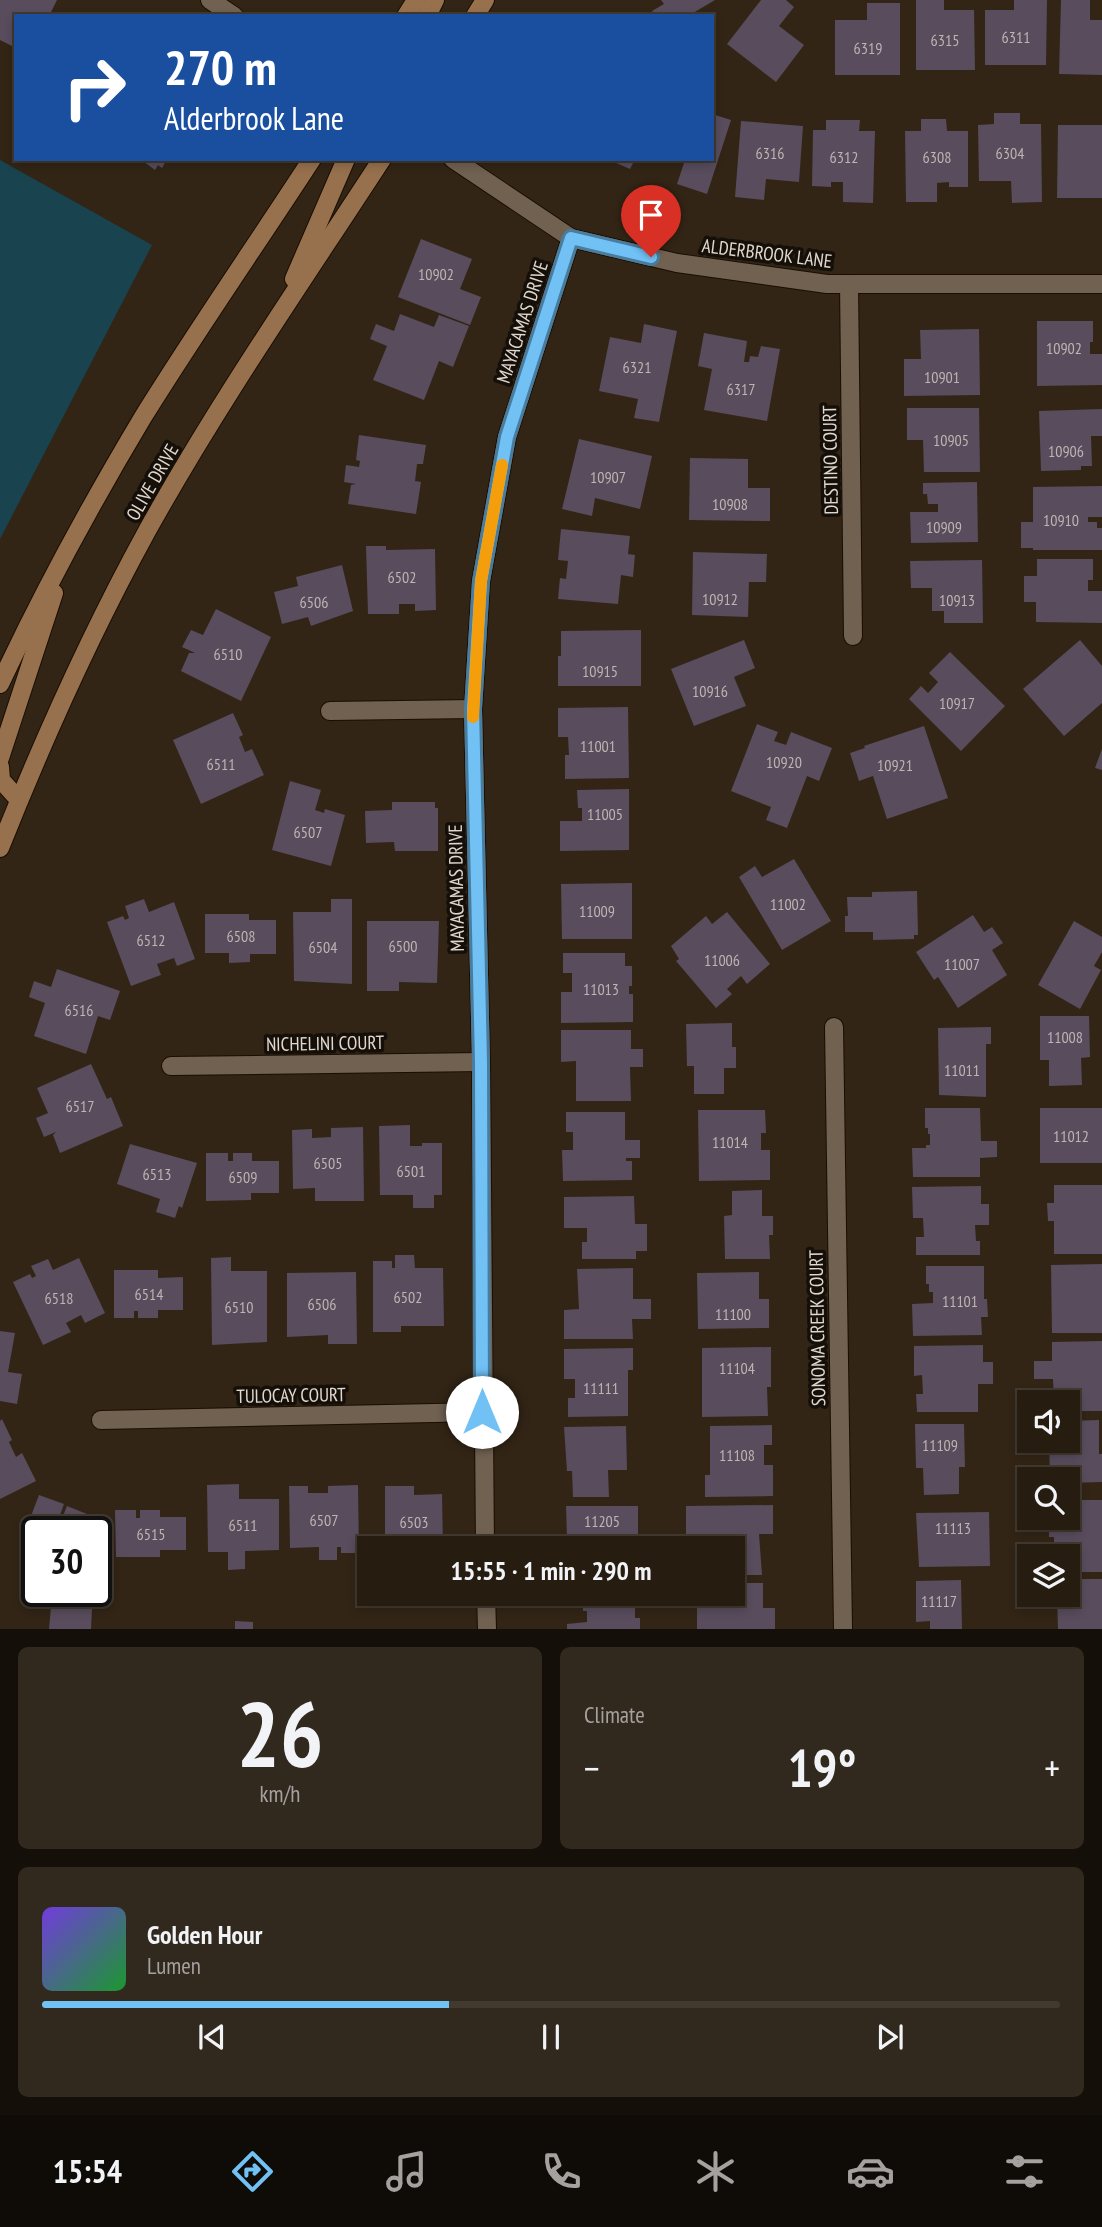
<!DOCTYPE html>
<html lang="en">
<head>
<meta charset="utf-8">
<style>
  :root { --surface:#261c10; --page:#32291e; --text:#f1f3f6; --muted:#a4a19f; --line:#423a30; --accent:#71c1f5 }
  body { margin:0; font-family:"PT Sans Narrow",sans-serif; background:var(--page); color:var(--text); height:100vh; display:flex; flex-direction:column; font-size:26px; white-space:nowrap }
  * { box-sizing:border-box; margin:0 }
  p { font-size:23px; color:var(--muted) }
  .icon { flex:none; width:38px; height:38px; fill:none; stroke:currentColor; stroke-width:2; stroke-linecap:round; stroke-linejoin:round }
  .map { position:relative; height:1629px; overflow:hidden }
  .details { display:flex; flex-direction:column; gap:18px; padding:18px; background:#150f09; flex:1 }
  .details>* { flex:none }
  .top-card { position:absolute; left:14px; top:14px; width:700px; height:147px; border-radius:0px; box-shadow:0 4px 10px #0003,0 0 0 2px var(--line); background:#1a4fa0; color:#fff; overflow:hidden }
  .fabs { position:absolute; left:1017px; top:1390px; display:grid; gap:14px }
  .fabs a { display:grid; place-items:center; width:63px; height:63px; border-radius:0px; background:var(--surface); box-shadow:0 4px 10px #0003,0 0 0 2px var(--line); font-size:35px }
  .speed { position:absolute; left:21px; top:1516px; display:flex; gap:14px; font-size:35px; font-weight:700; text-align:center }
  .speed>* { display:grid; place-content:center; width:91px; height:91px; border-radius:50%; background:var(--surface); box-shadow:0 4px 10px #0003,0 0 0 2px var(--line); line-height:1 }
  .speed .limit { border:4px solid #111; border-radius:10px; background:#fff; color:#111 }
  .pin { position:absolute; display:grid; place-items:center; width:60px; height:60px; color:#fff; margin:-72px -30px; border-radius:50% 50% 50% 0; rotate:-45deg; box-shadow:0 0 7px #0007 }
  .pin .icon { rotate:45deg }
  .me { position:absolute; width:77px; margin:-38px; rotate:0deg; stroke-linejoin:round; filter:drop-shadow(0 0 5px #0008) }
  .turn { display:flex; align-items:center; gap:24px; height:147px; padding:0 35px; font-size:32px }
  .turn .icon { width:91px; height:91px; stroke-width:2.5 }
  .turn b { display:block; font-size:49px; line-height:60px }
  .big { font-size:52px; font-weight:700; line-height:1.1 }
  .details .card { flex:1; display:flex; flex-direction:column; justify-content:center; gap:10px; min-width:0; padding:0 24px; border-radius:10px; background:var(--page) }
  .details .dial { align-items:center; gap:0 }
  .dial b { font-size:91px; line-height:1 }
  .song { display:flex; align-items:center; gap:21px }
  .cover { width:84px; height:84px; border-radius:10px; background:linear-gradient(135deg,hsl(260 70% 55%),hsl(130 70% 35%)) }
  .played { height:7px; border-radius:4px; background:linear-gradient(90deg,var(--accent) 40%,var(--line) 40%) }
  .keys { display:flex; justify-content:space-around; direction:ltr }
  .heat { display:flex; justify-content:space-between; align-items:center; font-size:38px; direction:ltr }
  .details .tiles { flex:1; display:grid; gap:18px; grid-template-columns:1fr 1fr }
  .card:last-child { grid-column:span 2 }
  .trip { position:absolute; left:357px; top:1536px; width:388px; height:70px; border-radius:0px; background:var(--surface); box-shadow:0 4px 10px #0003,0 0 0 2px var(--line); font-weight:700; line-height:70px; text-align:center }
  .tab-bar { display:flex; height:112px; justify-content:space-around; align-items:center; background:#0f0b06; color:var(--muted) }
  .tab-bar .icon { width:49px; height:49px }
  .tab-bar .current { color:var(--accent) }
  .tab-bar b { font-size:32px; color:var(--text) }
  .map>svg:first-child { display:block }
  .water { fill:#18434f }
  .building { fill:#584c5d }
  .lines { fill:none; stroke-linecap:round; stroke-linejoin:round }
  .minor-casing { stroke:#1a0e02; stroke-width:20 }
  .secondary-casing { stroke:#1a0e02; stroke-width:20 }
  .minor { stroke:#706151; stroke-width:18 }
  .secondary { stroke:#97714e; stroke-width:18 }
  .route-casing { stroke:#497d9f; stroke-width:18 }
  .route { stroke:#71c1f5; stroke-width:12 }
  .slow { stroke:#f59e0b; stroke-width:12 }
  .labels { text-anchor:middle; stroke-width:7; stroke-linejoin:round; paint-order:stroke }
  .number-label { font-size:16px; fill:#beb4b1 }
  .street-label { font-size:19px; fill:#e0d7cd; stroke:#150f09 }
</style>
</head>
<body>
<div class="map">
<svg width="1102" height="1629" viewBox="0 0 1102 1629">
  <rect width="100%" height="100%" fill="#322516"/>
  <path class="water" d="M0,160L152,245L0,539Z"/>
  <g class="building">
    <path d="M0,0H57L49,16H16V48L0,40Z"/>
    <path d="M661,0H715L688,16H655L652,11L664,4Z"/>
    <path d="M761,0H786L794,7L779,26L804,45L776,82L727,44Z"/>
    <path d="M916,0H944V10H974L975,70H916Z"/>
    <path d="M1014,0H1047L1046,65H985V10H1014Z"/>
    <path d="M1061,0H1090V20H1102V75L1059,74Z"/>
    <path d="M867,3H900V75H835V20H867Z"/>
    <path d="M994,113H1020V124H1041L1042,202L1012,203L1011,181H979L978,125L994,124Z"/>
    <path d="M712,114L731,120L707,194L677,184L684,163L674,160L712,159Z"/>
    <path d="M921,119H946L947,131H968V187H949V182L937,183V202H906L905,131H921Z"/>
    <path d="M826,120H860L859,131H875L873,203L843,202V182H831V187L812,186L813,130H826Z"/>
    <path d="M741,121L803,126L799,182L766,179L764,200L735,197Z"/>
    <path d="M1058,125H1102V198H1057Z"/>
    <path d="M144,159H167L162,168L158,165L155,170L143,161Z"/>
    <path d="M615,159H635L630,169L614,162Z"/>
    <path d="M421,239L472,259L460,289L481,297L470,325L398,297Z"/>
    <path d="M400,314L434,327L439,315L469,326L453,367L439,361L424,400L373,380L387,346L370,339L376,324L394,331Z"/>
    <path d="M1037,321H1093V342H1090V354H1102V385L1037,386Z"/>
    <path d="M644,324L677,331L659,422L634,418L638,399L599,391L610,337L641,343Z"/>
    <path d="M979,329L980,395L904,396V359H921L920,330Z"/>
    <path d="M704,333L747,341L744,362H749L750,356L758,357L761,346L780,349L767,421L704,410L712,369L698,366Z"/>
    <path d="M907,408H979L980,472H924L923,440H907Z"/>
    <path d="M1102,409V436H1091L1092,466H1081V470L1041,471L1039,411Z"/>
    <path d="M359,435L426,445L423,464H417L415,481L421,482L416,514L348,504L351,485L356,484L344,482L346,465L359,467L360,461L356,460Z"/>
    <path d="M579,439L652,456L640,509L595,498L592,516L562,509Z"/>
    <path d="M690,458L748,459V488H770V521L689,520Z"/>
    <path d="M977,482L978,542L911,543L910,512H938V504H928L927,494H923V483Z"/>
    <path d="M1102,486V517H1088V522H1097V528H1102V550H1033V548H1021V522H1033V487Z"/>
    <path d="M561,529L630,536L628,554L635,555L633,577L621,575L618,604L558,599L560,578L566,579L568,561L558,560Z"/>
    <path d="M366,546H386V550L435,549L436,610L415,611V604H399V614H368Z"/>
    <path d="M693,552L767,554L766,582H749L748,617L692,615Z"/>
    <path d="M1037,559H1093V580H1088V591H1102V623L1036,622V602H1024V576H1037Z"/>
    <path d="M982,560L983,623H944V611H932V588H911L910,561Z"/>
    <path d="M342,565L353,611L311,626L308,617L282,624L274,592L298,586L296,577Z"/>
    <path d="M216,609L271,637L241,701L181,671L189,653H195L182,647L191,630L203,635Z"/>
    <path d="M641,630V686H558V656H561V631Z"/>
    <path d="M744,640L755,668L734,677L746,706L694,726L671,669Z"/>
    <path d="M1080,640L1102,666V703L1064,736L1023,689Z"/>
    <path d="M950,652L1005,706L961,751L909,699L921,686L928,693L938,682L929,673Z"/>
    <path d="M628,707L629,778L565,779V755H569L568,737H558V708Z"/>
    <path d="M233,713L243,735L239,737L245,752L252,749L264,775L201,804L173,740Z"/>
    <path d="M757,724L778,732L774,741L786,745L791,732L832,748L819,781L807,776L787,828L766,820L771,807L731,791Z"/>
    <path d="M924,726L948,798L887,819L873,776L859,781L850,753L865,748L864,746Z"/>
    <path d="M1102,749V770L1095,768Z"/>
    <path d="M290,781L321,790L315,810L324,813L325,809L345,815L331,866L272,850Z"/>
    <path d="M629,789V850L560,851V821H582V808H578L577,790Z"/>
    <path d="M392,802H435V808H438V851H395L394,842L366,843L365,811L392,810Z"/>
    <path d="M794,859L831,921L782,950L739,877L755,866L762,877Z"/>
    <path d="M632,883V939H562L561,884Z"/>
    <path d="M917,891L918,935H914V939L873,940V932H845V916H848L847,897H872V892Z"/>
    <path d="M144,899L149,912L174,902L195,959L177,966L174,958L157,964L161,975L131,986L107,922L123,916L125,920L129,918L125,906Z"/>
    <path d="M331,899H352V984L294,981L293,912H331Z"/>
    <path d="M727,912L770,964L747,984L741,976L727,989L732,994L716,1008L676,961L679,959L671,946L706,916L712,924Z"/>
    <path d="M205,914H249V920H276V954H250V962L229,963V953H205Z"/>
    <path d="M973,915L984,932L992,927L1003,943L992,950L1007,975L958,1008L938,977L934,980L916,952Z"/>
    <path d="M367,921H439L437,983L399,982V991H367Z"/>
    <path d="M1074,921L1102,937V952L1094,966L1101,970L1080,1009L1038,985Z"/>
    <path d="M563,953H625V966H632V986H629V994H633V1022L561,1023V992H572V973H563Z"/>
    <path d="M57,969L120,991L110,1020L98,1016L86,1054L34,1036L45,1003L29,997L34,981L51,987Z"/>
    <path d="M1040,1016H1089L1090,1057L1081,1058L1082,1085L1049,1086V1060H1040Z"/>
    <path d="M732,1023V1047H736V1068H724V1094H694V1066H687L686,1024Z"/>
    <path d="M991,1027V1044H986V1097L939,1095L938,1028Z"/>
    <path d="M561,1030H631V1049H643V1067H630L631,1101H576V1061L561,1062Z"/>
    <path d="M91,1064L107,1099L111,1097L123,1126L60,1153L53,1135L56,1132L44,1137L36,1118L48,1113L37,1088Z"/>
    <path d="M925,1108H980L981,1141H997V1157L980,1158V1177H913L912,1148H926V1145H930V1134H928V1128H925Z"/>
    <rect x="1040" y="1108" width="62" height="55"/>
    <path d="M698,1110H765L766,1133H761V1150H770V1180L699,1181Z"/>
    <path d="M566,1112H625V1140H640V1158H626V1161H632V1180L563,1181L562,1150H573V1132H566Z"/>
    <path d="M410,1125V1146H422V1143H442V1195H434V1208H413V1195H380L379,1126Z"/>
    <path d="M363,1127L364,1201H315V1188L293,1189L292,1130L312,1129V1138L331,1137V1128Z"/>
    <path d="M130,1144L197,1163L182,1208L179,1206L175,1218L156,1212L160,1199L117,1184Z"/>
    <path d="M206,1153H228V1161H233V1153H252V1161H279V1193H251V1200L206,1201Z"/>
    <path d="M1054,1185H1102V1254H1054V1221H1048L1047,1203H1054Z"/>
    <path d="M981,1186V1204H989V1225H975L976,1241H980V1255H916V1237H924L923,1218H913L912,1187Z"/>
    <path d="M762,1190V1216H773V1235H769L770,1259H725L724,1216L732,1215V1191Z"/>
    <path d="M634,1196L635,1224H647V1251H636V1259H582V1242H587V1228H564V1197Z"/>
    <path d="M395,1255H414L415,1268H443L444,1326H401V1332H373V1261H392V1268H395Z"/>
    <path d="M231,1257V1271H267V1342L212,1345L211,1258Z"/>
    <path d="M79,1258L105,1313L85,1323L81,1315L66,1323L71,1332L43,1345L13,1282L30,1274L32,1278L36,1276L31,1266L48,1259L53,1270Z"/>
    <path d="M1102,1264V1333H1052L1051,1265Z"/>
    <path d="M926,1266H984V1299H987L988,1317H981L982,1335L913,1336L912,1304L933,1303V1292H929V1284H926Z"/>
    <path d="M633,1268V1299H651V1319H632L633,1339H564V1310L579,1309L577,1269Z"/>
    <path d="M114,1270H158V1278L183,1277V1310H158V1318H138V1311H134V1318H114Z"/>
    <path d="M356,1272L357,1344H328V1335L287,1337V1273Z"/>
    <path d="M759,1272V1299H769V1328L698,1329L697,1273Z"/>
    <path d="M0,1331L15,1333L8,1372L22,1374L17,1404L0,1401Z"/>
    <path d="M1102,1341V1411H1068V1402H1054L1053,1379H1034V1361H1052V1342Z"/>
    <path d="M983,1345V1362H993V1384H978V1412H917L916,1394H923L922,1375L914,1376V1346Z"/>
    <path d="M771,1347V1387H767L768,1416L702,1417V1348Z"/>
    <path d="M633,1348V1370H628V1416L568,1417V1398H575V1379H564V1349Z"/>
    <path d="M2,1419L12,1440L9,1442L16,1457L22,1453L36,1481L0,1499V1421Z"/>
    <path d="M1099,1420V1454H1102V1482L1068,1483V1479H1050L1049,1440H1068V1421Z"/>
    <path d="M915,1424H964L965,1467H959V1494L924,1495L923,1468H916Z"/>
    <path d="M772,1425V1445H764V1465H773V1496L705,1497V1475H710V1426Z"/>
    <path d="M626,1426L627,1470H608L609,1497H573L572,1471H567L564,1427Z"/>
    <path d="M239,1484V1499H279V1550L245,1551V1569L228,1570V1552H208L207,1485Z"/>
    <path d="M358,1485L359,1553H341V1547H337V1560H319V1547L290,1548L289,1486H308V1493H328V1486Z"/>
    <path d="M385,1486H414V1495L442,1494L443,1549H385Z"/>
    <path d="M39,1495L64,1504L60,1515L63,1516L67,1506L102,1520L98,1531H37V1542L23,1537Z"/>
    <path d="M1068,1500H1102V1572H1068V1556H1054V1537H1049V1519L1068,1517Z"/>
    <path d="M773,1505V1534H759L762,1575H733V1549H707V1540H686V1506Z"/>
    <path d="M566,1506H638V1549H589V1536L567,1537Z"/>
    <path d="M115,1510H136V1518H140V1510H160V1517H186V1550H160V1557H116Z"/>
    <path d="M989,1512L990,1566L919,1567L916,1513Z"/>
    <path d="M1068,1579H1102V1629H1058L1057,1594H1068Z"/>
    <path d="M961,1580L962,1629H930V1621L916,1622V1581Z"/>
    <path d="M733,1583H763V1608H775V1629H697V1594H733Z"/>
    <path d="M580,1594H635V1618H640V1629H567V1624L587,1622V1611H583V1606H580Z"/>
    <path d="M51,1607L92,1609L91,1629H49Z"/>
    <path d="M235,1621L253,1622V1629H235Z"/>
  </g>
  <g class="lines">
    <defs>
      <g id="minor">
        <path d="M210,0L234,16"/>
        <path d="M453,159L571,238L677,263L827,284H1102"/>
        <path d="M849,284L853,636"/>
        <path d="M330,711L473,709"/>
        <path d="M834,1027L843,1629"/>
        <path d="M171,1066L481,1062"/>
        <path d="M101,1420L482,1412"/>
        <path d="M485,1549L481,1062L473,709L481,581L507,437L571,238"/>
        <path d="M486,1594L487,1629"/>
      </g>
      <g id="secondary">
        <path d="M406,16L416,0"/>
        <path d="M427,16L435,0"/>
        <path d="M475,16L485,0"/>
        <path d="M294,279L346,159"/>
        <path d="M0,684C43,592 91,504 143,417C197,330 256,245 312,159"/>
        <path d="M0,758L54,593"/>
        <path d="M0,767L1,780L19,800"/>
        <path d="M0,848C43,740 91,633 147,531C218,403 302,282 382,159"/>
      </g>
    </defs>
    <use href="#minor" class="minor-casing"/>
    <use href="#secondary" class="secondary-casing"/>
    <use href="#minor" class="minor"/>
    <use href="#secondary" class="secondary"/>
  </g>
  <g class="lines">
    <defs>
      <path id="route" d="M482,1412L481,1062L473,709L481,581L507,437L571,238L651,257"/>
    </defs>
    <use href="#route" class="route-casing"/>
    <use href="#route" class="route"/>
    <path class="slow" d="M473,717L481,581L502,465"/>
  </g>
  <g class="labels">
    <g class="number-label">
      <text x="1016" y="43">6311</text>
      <text x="945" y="46">6315</text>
      <text x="868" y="54">6319</text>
      <text x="770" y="159">6316</text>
      <text x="1010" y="159">6304</text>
      <text x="844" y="163">6312</text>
      <text x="937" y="163">6308</text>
      <text x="436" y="280">10902</text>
      <text x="1064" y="354">10902</text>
      <text x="637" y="373">6321</text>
      <text x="942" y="383">10901</text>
      <text x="741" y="395">6317</text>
      <text x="951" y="446">10905</text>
      <text x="1066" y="457">10906</text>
      <text x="608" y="483">10907</text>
      <text x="730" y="510">10908</text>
      <text x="1061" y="526">10910</text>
      <text x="944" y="533">10909</text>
      <text x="402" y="583">6502</text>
      <text x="720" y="605">10912</text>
      <text x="957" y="606">10913</text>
      <text x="314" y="608">6506</text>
      <text x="228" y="660">6510</text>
      <text x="600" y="677">10915</text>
      <text x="710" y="697">10916</text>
      <text x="957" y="709">10917</text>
      <text x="598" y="752">11001</text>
      <text x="784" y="768">10920</text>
      <text x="221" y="770">6511</text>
      <text x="895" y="771">10921</text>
      <text x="605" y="820">11005</text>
      <text x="308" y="838">6507</text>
      <text x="788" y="910">11002</text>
      <text x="597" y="917">11009</text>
      <text x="241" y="942">6508</text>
      <text x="151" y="946">6512</text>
      <text x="403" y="952">6500</text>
      <text x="323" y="953">6504</text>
      <text x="722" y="966">11006</text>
      <text x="962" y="970">11007</text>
      <text x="601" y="995">11013</text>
      <text x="79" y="1016">6516</text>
      <text x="1065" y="1043">11008</text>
      <text x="962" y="1076">11011</text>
      <text x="80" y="1112">6517</text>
      <text x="1071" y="1142">11012</text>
      <text x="730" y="1148">11014</text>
      <text x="328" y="1169">6505</text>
      <text x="411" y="1177">6501</text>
      <text x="157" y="1180">6513</text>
      <text x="243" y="1183">6509</text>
      <text x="149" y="1300">6514</text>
      <text x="408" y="1303">6502</text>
      <text x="59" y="1304">6518</text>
      <text x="960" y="1307">11101</text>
      <text x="322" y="1310">6506</text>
      <text x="239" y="1313">6510</text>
      <text x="733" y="1320">11100</text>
      <text x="737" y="1374">11104</text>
      <text x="601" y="1394">11111</text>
      <text x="940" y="1451">11109</text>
      <text x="737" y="1461">11108</text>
      <text x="324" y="1526">6507</text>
      <text x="602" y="1527">11205</text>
      <text x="414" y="1528">6503</text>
      <text x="243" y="1531">6511</text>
      <text x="953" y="1534">11113</text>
      <text x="151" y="1540">6515</text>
      <text x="939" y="1607">11117</text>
    </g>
    <g class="street-label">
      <text transform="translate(767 253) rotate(7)" y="7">ALDERBROOK LANE</text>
      <text transform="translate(522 322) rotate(-72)" y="7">MAYACAMAS DRIVE</text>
      <text transform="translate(830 460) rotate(-91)" y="7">DESTINO COURT</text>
      <text transform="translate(152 482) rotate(-60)" y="7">OLIVE DRIVE</text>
      <text transform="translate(456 888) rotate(-91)" y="7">MAYACAMAS DRIVE</text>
      <text transform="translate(325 1043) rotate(-1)" y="7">NICHELINI COURT</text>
      <text transform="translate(817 1328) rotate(-91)" y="7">SONOMA CREEK COURT</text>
      <text transform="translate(291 1395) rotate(-1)" y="7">TULOCAY COURT</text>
    </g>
  </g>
</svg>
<div class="fabs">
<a><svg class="icon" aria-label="sound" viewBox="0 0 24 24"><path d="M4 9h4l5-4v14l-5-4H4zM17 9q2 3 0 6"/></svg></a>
<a><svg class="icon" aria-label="search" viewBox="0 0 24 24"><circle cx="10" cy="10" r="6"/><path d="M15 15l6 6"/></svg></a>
<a><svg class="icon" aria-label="layers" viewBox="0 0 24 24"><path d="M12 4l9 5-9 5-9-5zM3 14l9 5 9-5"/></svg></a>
</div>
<div class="speed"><div class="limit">30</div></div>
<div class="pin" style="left:651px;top:257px;background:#d93025"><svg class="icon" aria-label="arrive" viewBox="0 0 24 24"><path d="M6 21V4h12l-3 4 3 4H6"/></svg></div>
<svg class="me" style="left:482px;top:1412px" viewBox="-20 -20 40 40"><circle r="19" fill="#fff"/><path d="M0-13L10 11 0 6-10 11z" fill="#71c1f5"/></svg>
<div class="trip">15:55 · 1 min · 290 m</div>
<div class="top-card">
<div class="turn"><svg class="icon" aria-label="right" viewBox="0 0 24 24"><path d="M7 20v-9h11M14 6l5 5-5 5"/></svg><div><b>270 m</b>Alderbrook Lane</div></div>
</div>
</div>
<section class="details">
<div class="tiles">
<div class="card dial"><b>26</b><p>km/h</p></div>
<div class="card"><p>Climate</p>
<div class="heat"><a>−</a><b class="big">19°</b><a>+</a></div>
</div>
<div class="card">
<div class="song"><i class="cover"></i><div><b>Golden Hour</b><p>Lumen</p></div></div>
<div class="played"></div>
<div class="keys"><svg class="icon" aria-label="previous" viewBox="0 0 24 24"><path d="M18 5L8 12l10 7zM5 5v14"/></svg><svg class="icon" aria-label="pause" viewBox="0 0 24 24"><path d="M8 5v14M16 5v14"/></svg><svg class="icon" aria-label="next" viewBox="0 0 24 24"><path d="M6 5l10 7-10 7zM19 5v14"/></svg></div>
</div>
</div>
</section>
<nav class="tab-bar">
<b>15:54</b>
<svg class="icon current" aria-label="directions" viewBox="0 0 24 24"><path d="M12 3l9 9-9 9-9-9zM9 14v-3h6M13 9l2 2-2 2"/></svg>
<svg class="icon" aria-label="music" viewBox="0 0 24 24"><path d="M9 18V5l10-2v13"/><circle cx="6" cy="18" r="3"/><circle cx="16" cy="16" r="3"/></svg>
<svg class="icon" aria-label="phone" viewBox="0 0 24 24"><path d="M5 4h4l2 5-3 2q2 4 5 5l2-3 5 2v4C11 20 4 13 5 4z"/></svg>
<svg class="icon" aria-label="climate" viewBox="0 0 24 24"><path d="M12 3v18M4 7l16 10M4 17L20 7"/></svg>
<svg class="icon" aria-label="car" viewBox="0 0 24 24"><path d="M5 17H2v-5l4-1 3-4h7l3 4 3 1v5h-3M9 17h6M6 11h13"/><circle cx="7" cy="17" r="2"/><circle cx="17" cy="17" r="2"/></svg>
<svg class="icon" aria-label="filters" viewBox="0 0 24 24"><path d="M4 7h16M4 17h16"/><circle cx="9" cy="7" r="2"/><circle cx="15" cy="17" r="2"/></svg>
</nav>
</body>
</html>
